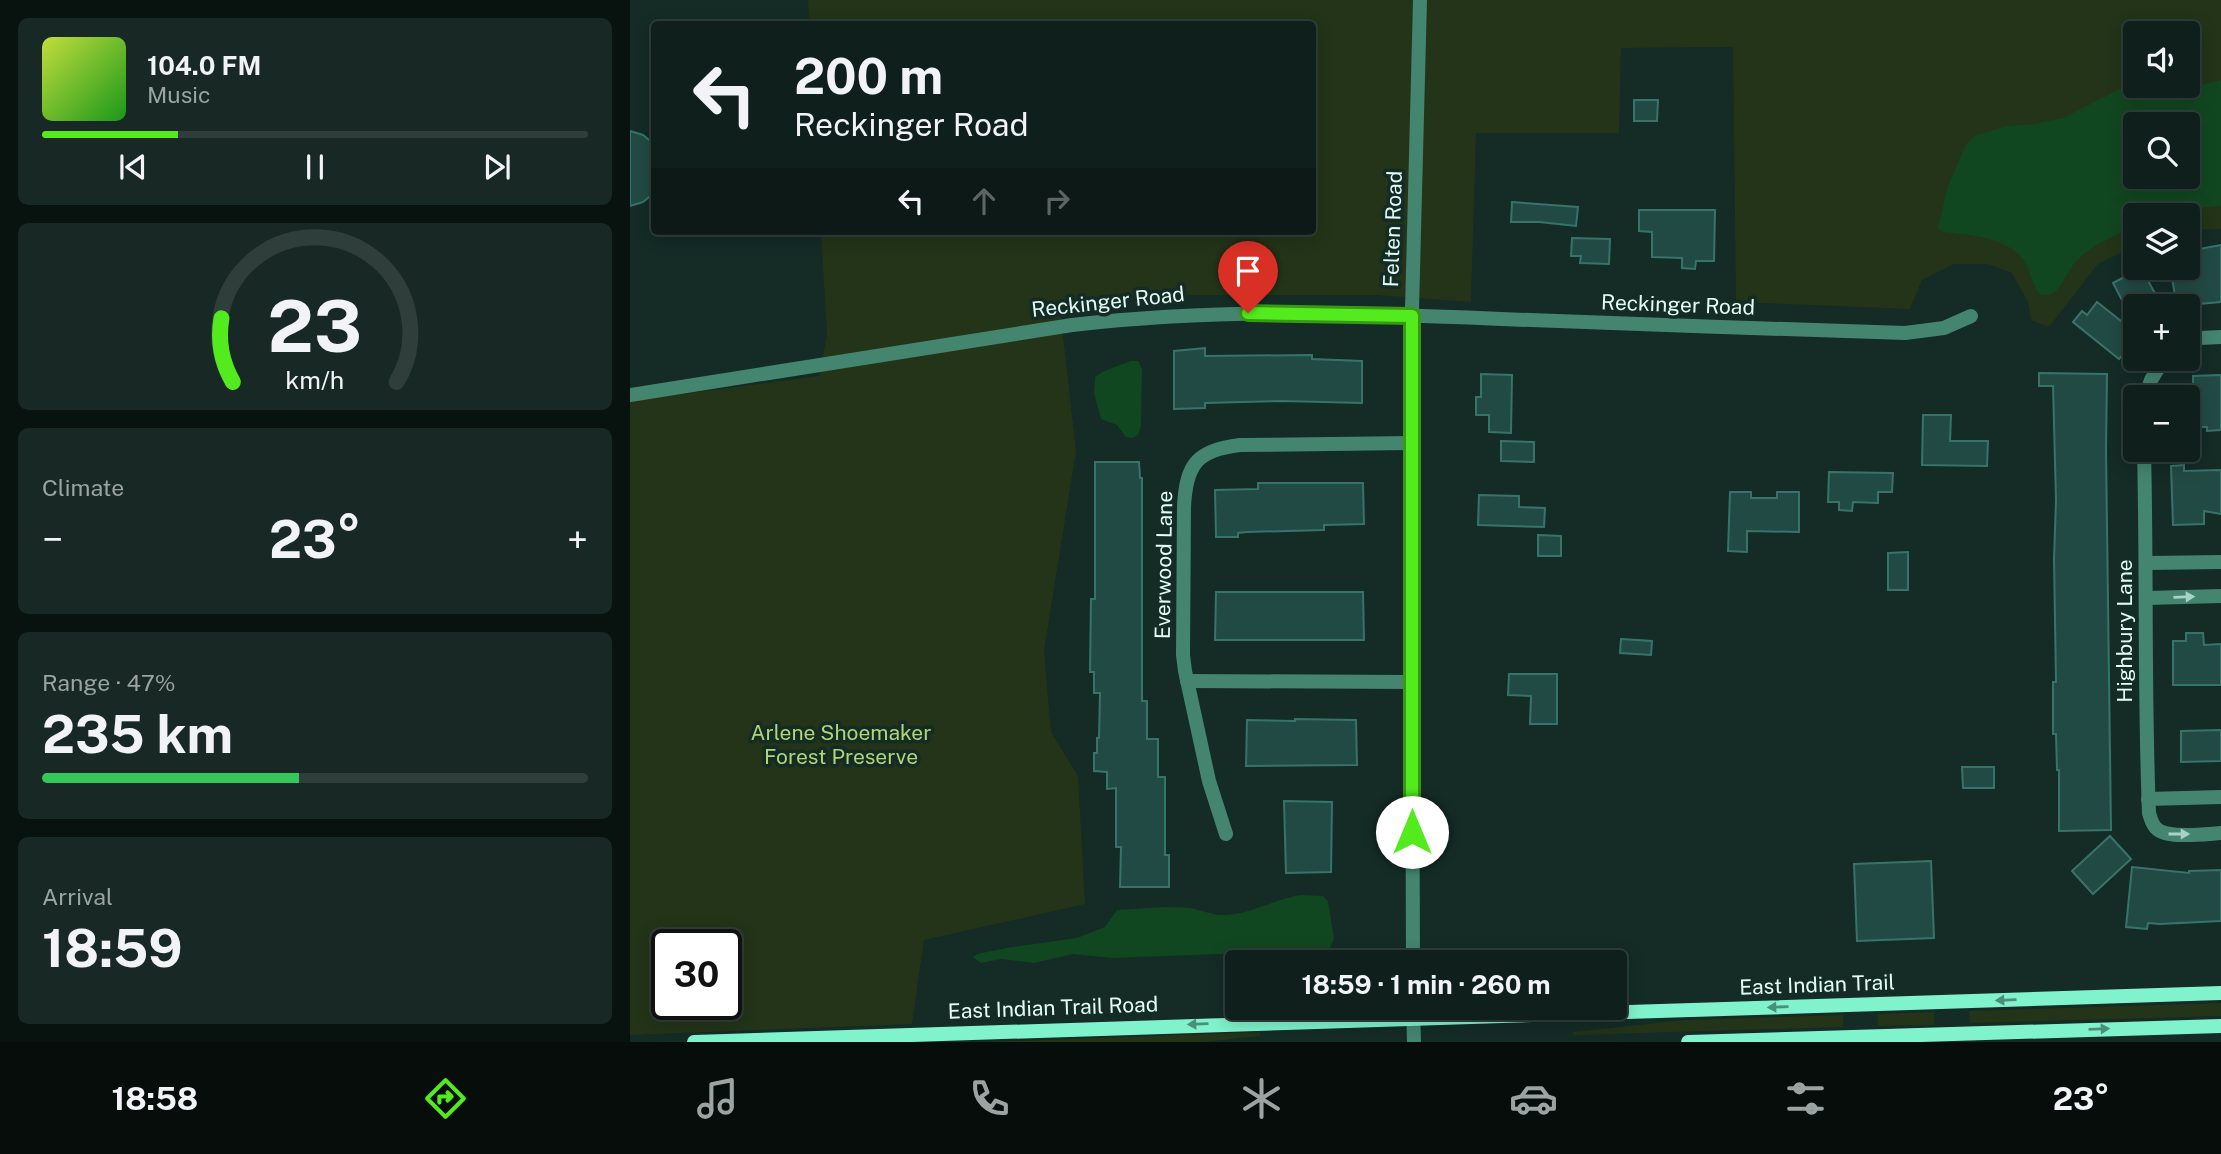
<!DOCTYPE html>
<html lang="en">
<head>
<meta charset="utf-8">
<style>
  :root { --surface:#0f201c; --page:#182825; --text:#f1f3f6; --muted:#9ba3a3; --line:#2f3e3b; --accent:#54eb1e }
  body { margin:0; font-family:"Public Sans",sans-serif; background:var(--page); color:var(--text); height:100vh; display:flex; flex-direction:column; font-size:26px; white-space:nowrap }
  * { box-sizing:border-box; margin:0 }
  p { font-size:23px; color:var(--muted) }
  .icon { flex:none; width:38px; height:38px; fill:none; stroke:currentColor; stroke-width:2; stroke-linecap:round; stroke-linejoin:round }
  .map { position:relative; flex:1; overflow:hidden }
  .details { display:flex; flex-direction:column; gap:18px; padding:18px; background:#08120f; width:630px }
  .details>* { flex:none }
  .top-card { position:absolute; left:21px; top:21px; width:665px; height:214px; border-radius:7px; box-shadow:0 4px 18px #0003,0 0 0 2px var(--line); background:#0f201c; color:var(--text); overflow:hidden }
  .buttons { position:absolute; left:1493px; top:21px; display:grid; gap:14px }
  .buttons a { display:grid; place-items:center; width:77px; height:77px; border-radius:7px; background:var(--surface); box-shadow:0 4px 18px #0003,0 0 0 2px var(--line); font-size:35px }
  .speed { position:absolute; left:21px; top:929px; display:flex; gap:14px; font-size:35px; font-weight:700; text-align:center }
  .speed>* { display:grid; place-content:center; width:91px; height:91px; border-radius:50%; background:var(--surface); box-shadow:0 4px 18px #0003,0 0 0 2px var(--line); line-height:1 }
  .speed .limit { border:4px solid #111; border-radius:10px; background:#fff; color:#111 }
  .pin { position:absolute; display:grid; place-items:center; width:60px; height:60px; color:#fff; margin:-72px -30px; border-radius:50% 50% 50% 0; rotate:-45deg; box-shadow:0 0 7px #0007 }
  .pin .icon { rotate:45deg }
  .me { position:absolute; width:77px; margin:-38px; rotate:0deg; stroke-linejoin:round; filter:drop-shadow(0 0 5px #0008) }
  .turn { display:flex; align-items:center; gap:24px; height:147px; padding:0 28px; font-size:32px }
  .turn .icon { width:91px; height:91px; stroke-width:2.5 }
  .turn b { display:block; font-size:49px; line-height:60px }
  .lanes { display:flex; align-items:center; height:66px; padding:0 28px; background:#0003; justify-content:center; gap:35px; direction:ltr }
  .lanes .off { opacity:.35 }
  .big { font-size:52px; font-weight:700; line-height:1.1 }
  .details .card { flex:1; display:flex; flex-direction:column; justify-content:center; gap:10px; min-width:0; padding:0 24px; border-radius:10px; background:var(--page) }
  .details .dial { align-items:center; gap:0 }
  .dial svg { height:182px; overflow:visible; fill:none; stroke:var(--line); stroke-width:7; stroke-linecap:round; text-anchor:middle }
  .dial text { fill:var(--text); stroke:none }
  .song { display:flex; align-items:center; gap:21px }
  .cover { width:84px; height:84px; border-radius:10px; background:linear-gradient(135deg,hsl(70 70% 55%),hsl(120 70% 35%)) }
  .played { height:7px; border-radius:4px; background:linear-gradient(90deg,var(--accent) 25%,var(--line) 25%) }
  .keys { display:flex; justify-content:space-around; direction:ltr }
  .heat { display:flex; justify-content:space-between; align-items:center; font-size:38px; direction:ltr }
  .charge { height:10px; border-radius:5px; background:linear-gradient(90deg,#34c759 47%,var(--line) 0) }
  .trip { position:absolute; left:595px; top:950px; width:402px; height:70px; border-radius:7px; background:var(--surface); box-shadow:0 4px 18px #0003,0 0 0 2px var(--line); font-weight:700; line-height:70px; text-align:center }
  .dock { display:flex; height:112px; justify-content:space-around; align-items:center; background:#060d0b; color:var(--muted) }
  .dock .icon { width:49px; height:49px }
  .dock .current { color:var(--accent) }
  .dock b { font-size:32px; color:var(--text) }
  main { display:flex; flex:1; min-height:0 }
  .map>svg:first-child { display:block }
  .green { fill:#233418; fill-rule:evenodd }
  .water { fill:#114720; fill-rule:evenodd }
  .building { fill:#224a44; stroke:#36746a; stroke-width:2 }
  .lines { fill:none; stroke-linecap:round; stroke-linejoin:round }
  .minor { stroke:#448570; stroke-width:14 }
  .secondary { stroke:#80f3cd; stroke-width:14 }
  .oneway { fill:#aad2c6 }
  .oneway2 { fill:#4a8f7a }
  .route-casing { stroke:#379914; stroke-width:18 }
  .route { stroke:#54eb1e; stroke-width:12 }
  .labels { text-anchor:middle; stroke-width:7; stroke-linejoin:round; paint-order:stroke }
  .street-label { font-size:21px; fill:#e1fcf5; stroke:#142b26 }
  .park-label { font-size:21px; fill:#b0d771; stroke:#142b26 }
</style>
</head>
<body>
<main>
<section class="details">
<div class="card">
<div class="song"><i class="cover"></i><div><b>104.0 FM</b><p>Music</p></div></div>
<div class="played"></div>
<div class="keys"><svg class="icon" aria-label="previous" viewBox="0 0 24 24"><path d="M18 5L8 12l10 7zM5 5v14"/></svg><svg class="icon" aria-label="pause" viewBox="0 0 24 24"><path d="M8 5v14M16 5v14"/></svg><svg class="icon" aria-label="next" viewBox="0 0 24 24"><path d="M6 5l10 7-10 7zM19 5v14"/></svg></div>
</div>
<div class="card dial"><svg viewBox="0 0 100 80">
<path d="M14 69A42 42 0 1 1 86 69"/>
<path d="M14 69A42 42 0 0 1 9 41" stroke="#54eb1e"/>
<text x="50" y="56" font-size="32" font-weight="700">23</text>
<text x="50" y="72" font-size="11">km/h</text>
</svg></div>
<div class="card"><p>Climate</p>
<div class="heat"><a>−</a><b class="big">23°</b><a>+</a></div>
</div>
<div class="card"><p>Range · 47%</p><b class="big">235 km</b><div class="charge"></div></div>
<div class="card"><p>Arrival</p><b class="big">18:59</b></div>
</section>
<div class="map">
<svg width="1591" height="1042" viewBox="0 0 1591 1042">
  <rect width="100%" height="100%" fill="#142b26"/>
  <g class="green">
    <path d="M178,0H1591V229L1558,230V215H1505V246L1468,264L1419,327L1401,320L1398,302L1382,273L1358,264H1324L1292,280L1280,309L1106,302L1103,47L991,48L989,133H846L841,302L747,295H529L430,309L446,451L414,651L421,732L448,776L455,904L294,940L282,1024L0,1035V401L189,376L197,335L191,231H682V24H179ZM1505,33H1558V86H1505ZM1505,124H1558V177H1505ZM37,945H96V1004H37Z"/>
    <path d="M1591,1003V1016L1340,1023L1339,1011Z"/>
    <path d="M1304,1012V1025L1248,1026L1247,1014Z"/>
    <path d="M1213,1015V1027L943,1035V1032L1055,1020Z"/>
    <path d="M630,1032V1036L574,1042H356Z"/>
  </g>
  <g class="water">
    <path d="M1591,80V206C1562,207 1534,215 1505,215V226C1484,236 1458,246 1444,264C1433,277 1430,298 1410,295C1402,284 1400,270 1393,259C1376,237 1338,235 1313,232L1308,228L1318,186L1336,144L1347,135L1377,126L1405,124L1433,118L1492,88L1563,87ZM1505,124H1558V177H1505Z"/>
    <path d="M501,361H508L512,369L511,425L509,434L503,438L496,437L487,425L471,419L464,393L465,377C475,369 489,366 501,361Z"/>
    <path d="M671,895L693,896L698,901L704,939L699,950L483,958L443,954L404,963L371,959L351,963L343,957L347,954L382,947L447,938L475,927L487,910C510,909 535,905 559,908C572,910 583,916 597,915C624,913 645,899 671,895Z"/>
  </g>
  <g class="building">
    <path d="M1004,100H1028L1027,121H1004Z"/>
    <path d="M0,131L13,135L24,144V193L13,202L0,206Z"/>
    <path d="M882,202L948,207L946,226L909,222H881Z"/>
    <path d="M1009,210H1085L1084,261H1066L1065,269L1052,268V258L1022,257V232L1009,231Z"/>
    <path d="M942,238L980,239L979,264L950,263L951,256H941Z"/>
    <path d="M1591,245V302L1547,306L1540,268H1558V251Z"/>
    <path d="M1511,268L1532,306H1495L1483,283Z"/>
    <path d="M1467,302L1505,332V339L1489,359L1443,322L1452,311L1457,315Z"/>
    <path d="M575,348V356L682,355V359L732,361V403L652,401L575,403V408L544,409V351Z"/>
    <path d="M1409,373L1477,374L1476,450L1481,830L1429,831V770H1427L1426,734H1423V682H1426L1424,559L1426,500L1423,386H1409Z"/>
    <path d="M851,374L882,375L881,433L859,432V415H846V397H851Z"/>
    <path d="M1591,375V430L1577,431V427H1564L1563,376Z"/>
    <path d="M1293,415H1321L1320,441H1358L1357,466L1292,465Z"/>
    <path d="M871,441L904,442V462L871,461Z"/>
    <path d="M465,462H509L510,478H512V701H517V739H528V777H535V855H539V887H490L491,847H486V788L477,789V772L464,771V753H467V738H469L470,693H464V672H460L461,599H465Z"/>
    <path d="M1554,465V471L1591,470V514L1574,511V524L1543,525L1541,466Z"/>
    <path d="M1199,472L1263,473L1262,492H1248V503L1223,502L1222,511L1209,510V502H1198Z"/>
    <path d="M628,483H733L734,524L694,525V530L617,532L608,533V537H586L585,490L628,489Z"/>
    <path d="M1100,492H1121V498H1147V492H1169V532L1117,531V552L1098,551Z"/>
    <path d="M849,495L889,496V507L915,508L914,527L848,525Z"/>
    <path d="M908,535L931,536V556H908Z"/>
    <path d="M1278,552V590H1258V553Z"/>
    <path d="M586,592H733L734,640H585Z"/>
    <path d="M1556,633H1573L1574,645L1591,644V685H1543V641H1556Z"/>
    <path d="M991,639L1022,641L1021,655L990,653Z"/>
    <path d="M879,674H927V724H900L901,696L878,695Z"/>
    <path d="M665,719L726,720L727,765L616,766L617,720L665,721Z"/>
    <path d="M1591,730V761L1551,762V731Z"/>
    <path d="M1332,767H1364V788H1333Z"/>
    <path d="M654,801L702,802L701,872L656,873Z"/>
    <path d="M1480,836L1501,859L1463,894L1442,871Z"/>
    <path d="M1301,861L1304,938L1227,941L1224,864Z"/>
    <path d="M1502,867L1559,873V871L1591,870V921L1530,924L1518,923L1517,929L1496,927Z"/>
  </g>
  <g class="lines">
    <g class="minor">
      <path d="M1558,342L1570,338L1591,337"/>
      <path d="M0,395L442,325C585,308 727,313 871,319C1006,324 1140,329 1275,333L1314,328L1341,316"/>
      <path d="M1515,397L1521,380L1534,359"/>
      <path d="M1514,450C1517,571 1514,692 1519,813C1521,819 1522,825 1527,829C1538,839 1575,834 1591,833"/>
      <path d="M1517,563L1591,562"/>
      <path d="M1517,598L1591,596"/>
      <path d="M557,681L781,682"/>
      <path d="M1518,799L1591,797"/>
      <path d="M596,834L579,781L555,671L553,655L554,507C556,464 567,450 610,445L781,443"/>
      <path d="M783,962L781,348L790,0"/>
      <path d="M783,1008L784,1042"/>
    </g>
    <g class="secondary">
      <path d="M64,1042L1591,993"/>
      <path d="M1058,1042L1591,1026"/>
    </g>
  </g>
  <defs><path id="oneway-solid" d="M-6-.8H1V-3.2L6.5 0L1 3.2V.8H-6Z" transform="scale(1.75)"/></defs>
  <g class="oneway">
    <use href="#oneway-solid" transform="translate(1554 597) rotate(-2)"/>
    <use href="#oneway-solid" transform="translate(1549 834)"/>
  </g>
  <g class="oneway2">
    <use href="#oneway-solid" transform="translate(1376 1000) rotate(178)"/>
    <use href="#oneway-solid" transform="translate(1148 1007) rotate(178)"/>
    <use href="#oneway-solid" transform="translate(568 1024) rotate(178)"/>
    <use href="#oneway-solid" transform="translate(1469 1029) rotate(-2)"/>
  </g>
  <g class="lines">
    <defs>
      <path id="route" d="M618,313L782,316V832"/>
    </defs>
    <use href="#route" class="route-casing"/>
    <use href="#route" class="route"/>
  </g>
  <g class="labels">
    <g class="street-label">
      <text transform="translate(763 229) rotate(-88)" y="7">Felten Road</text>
      <text transform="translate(478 302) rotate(-6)" y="7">Reckinger Road</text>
      <text transform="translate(1048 305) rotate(2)" y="7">Reckinger Road</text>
      <text transform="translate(534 565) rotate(-89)" y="7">Everwood Lane</text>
      <text transform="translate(1495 631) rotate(-90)" y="7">Highbury Lane</text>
      <text transform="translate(1187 985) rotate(-2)" y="7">East Indian Trail</text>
      <text transform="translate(423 1008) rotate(-2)" y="7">East Indian Trail Road</text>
    </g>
    <g class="park-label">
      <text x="211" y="740">Arlene Shoemaker<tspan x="211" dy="24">Forest Preserve</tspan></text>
    </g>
  </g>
</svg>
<div class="buttons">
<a><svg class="icon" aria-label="sound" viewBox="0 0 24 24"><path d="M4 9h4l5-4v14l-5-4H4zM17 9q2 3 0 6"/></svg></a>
<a><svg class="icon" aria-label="search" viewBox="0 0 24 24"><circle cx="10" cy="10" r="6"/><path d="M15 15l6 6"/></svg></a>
<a><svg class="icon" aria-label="layers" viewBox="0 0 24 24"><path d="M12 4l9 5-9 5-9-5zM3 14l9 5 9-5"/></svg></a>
<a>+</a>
<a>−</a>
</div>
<div class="speed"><div class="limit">30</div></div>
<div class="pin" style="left:618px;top:313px;background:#d93025"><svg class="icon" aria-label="arrive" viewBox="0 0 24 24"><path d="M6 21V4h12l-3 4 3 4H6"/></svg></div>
<svg class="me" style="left:782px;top:832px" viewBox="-20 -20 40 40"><circle r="19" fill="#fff"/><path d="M0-13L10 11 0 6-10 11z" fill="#54eb1e"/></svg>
<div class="trip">18:59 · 1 min · 260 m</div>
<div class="top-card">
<div class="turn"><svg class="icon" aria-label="left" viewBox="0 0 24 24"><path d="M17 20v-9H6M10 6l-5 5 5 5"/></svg><div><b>200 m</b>Reckinger Road</div></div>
<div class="lanes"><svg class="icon" aria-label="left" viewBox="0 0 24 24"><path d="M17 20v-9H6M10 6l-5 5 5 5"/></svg><svg class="icon off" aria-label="ahead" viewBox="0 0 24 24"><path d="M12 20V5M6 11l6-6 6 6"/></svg><svg class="icon off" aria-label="right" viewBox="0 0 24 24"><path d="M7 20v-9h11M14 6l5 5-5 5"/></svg></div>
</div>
</div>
</main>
<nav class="dock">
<b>18:58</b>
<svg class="icon current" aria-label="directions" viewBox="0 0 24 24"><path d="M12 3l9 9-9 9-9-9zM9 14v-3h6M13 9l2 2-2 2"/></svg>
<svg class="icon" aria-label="music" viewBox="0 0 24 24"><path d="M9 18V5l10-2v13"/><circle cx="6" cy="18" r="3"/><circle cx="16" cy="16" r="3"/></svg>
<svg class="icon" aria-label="phone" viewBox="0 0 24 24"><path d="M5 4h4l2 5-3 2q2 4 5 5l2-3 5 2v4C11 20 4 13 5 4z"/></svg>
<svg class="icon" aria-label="climate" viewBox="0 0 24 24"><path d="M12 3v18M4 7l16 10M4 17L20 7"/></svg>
<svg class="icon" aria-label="car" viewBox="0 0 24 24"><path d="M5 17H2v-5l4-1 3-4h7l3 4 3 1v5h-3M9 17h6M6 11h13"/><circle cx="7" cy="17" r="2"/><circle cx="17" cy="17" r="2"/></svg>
<svg class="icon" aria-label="filters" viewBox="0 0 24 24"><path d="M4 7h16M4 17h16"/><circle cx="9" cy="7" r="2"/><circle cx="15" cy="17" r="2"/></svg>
<b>23°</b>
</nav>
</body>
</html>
